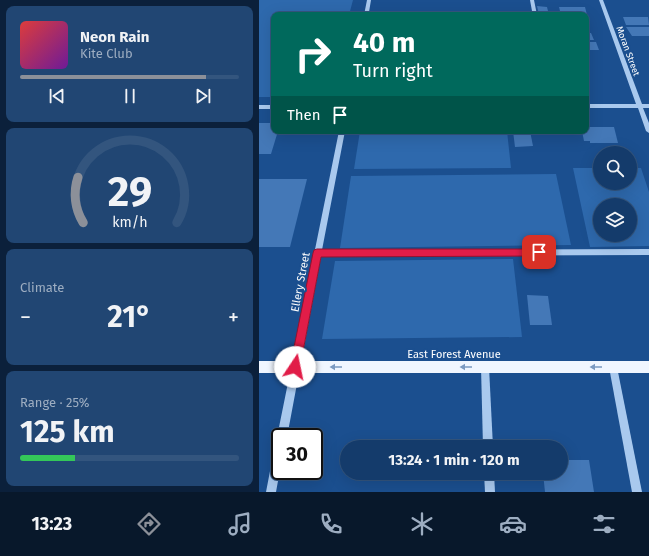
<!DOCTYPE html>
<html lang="en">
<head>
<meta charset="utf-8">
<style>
  :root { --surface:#143b6b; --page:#214673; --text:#f1f3f6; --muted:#9dadc1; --line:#33557e; --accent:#8c9099 }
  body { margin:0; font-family:"Fira Sans",sans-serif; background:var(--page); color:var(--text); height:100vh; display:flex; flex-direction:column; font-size:15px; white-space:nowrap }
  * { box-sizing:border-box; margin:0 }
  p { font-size:13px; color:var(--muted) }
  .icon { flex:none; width:22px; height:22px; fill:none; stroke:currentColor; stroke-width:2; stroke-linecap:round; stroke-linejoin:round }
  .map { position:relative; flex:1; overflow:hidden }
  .panel { display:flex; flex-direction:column; gap:6px; padding:6px; background:#0b203b; width:259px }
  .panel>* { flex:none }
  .top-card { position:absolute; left:12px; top:12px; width:318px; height:122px; border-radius:8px; box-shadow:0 4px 16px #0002,0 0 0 1px var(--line); background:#00695c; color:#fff; overflow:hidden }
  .controls { position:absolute; left:334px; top:146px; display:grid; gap:8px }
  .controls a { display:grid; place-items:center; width:44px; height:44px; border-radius:50%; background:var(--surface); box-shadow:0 4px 16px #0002,0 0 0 1px var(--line); font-size:20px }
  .speed { position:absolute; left:12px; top:428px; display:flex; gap:8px; font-size:20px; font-weight:700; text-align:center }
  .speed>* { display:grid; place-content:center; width:52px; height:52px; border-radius:50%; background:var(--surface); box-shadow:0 4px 16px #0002,0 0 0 1px var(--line); line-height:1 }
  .speed .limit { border:2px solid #111; border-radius:6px; background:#fff; color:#111 }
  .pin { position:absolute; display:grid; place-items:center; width:34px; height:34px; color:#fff; margin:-17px; border-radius:8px; box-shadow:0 2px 6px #0006 }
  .me { position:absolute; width:44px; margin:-22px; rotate:11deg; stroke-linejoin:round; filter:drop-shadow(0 0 3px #0008) }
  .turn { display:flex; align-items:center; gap:14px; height:84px; padding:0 16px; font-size:18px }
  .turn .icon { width:52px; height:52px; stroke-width:2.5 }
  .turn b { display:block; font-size:28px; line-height:34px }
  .then { display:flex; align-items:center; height:38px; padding:0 16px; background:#0003; gap:8px; font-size:15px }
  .big { font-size:30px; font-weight:700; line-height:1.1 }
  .panel .widget { flex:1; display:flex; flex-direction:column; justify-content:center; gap:6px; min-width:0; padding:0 14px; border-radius:8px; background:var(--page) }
  .panel .dial { align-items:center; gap:0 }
  .dial svg { height:104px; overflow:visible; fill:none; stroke:var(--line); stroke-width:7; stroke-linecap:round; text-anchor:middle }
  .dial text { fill:var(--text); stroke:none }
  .song { display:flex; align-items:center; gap:12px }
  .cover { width:48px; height:48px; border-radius:6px; background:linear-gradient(135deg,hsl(0 70% 55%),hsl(280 70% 35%)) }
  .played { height:4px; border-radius:2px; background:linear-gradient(90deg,var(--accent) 85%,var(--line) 85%) }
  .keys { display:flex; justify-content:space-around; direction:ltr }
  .heat { display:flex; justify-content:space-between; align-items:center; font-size:22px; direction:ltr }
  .charge { height:6px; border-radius:3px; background:linear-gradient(90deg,#34c759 25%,var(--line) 0) }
  .trip { position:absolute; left:81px; top:440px; width:228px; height:40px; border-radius:20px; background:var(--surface); box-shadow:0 4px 16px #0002,0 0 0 1px var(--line); font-weight:700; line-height:40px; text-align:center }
  .tab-bar { display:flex; height:64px; justify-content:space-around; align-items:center; background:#08182b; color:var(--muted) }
  .tab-bar .icon { width:28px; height:28px }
  .tab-bar .selected { color:var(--accent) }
  .tab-bar b { font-size:18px; color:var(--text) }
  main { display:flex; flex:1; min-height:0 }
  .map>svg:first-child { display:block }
  .green { fill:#2e69ad; fill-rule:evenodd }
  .building { fill:#4478b7 }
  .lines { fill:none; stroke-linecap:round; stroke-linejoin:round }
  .minor { fill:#a9c9ee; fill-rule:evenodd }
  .major { fill:#f0f6ff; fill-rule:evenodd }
  .oneway { fill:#7b9ac1 }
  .route { fill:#e11d48; stroke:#92132f }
  .labels { text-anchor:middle; stroke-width:4; stroke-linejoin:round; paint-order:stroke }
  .far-street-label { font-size:9px; fill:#fff; stroke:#1b4f8f }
  .street-label { font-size:11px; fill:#fff; stroke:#1b4f8f }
</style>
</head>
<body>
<main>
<section class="panel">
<div class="widget">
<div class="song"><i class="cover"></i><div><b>Neon Rain</b><p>Kite Club</p></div></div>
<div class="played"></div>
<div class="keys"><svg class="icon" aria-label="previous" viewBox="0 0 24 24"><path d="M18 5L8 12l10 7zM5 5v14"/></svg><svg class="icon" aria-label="pause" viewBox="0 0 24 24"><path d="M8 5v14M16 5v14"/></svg><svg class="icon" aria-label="next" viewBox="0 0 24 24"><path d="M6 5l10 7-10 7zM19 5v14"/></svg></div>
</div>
<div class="widget dial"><svg viewBox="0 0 100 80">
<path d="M14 69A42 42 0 1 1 86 69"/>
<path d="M14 69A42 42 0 0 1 10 34" stroke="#8c9099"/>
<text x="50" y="56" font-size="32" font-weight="700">29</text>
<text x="50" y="72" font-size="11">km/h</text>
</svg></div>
<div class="widget"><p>Climate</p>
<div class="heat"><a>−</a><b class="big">21°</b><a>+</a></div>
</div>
<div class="widget"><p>Range · 25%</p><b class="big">125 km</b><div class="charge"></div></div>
</section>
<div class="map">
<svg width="390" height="492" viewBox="0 0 390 492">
  <rect width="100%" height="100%" fill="#1b4f8f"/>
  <g class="green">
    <path d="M0,0H94L90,15H15V97H0Z"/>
    <path d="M101,131H248L252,168L95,169Z"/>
    <path d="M314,168H341V183H371V168H382L390,192V246L331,247ZM341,205H371V235H341Z"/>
    <path d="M297,174L312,245L81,248L92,176Z"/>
    <path d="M254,259L263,337L63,339L76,261Z"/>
  </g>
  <g class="building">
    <path d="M278,6L288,7L290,15H280Z"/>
    <path d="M300,7H326L328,15H302Z"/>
    <path d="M364,17H389L390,25H367Z"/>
    <path d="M367,27H390V36H373Z"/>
    <path d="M327,33H332L335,40H327Z"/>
    <path d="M327,42H337L340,50H327Z"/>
    <path d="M0,123H15V131H19L12,154H0Z"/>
    <path d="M327,127H355L359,143H331V141H325L323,131H327Z"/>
    <path d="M254,131H271L274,146L256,147Z"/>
    <path d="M305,131H318L319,134H306Z"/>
    <path d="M0,179H48L31,247H0Z"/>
    <path d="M268,295L289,296L293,325H271Z"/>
    <path d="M302,460H330L335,492H286L284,473H302Z"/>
  </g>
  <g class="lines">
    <g class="minor">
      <path d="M108,0H112L110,12L273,11L271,0H275L278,15H274L273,13L105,15Z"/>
      <path d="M340,0H344L383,104H390V108H384L390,123V133L387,131L379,108H327V104H377Z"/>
      <rect x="0" y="105" width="15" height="4"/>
      <path d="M80,131H86L63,250L390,249V255L62,256L28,437H21V470L17,492H7L16,445L18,442L21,441L18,437Z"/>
      <path d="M226,363L229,364L230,367L234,447H224L222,367L223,364Z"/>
      <path d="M354,363L357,364L358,367L383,492H373L350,367L351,364Z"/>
      <path d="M225,473H235L236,492H226Z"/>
    </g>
    <rect class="major" x="0" y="361" width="390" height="12"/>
  </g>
  <defs><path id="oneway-solid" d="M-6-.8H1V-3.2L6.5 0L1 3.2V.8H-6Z"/></defs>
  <g class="oneway">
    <use href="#oneway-solid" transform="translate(77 367) rotate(180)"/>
    <use href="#oneway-solid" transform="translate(207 367) rotate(180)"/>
    <use href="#oneway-solid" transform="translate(337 367) rotate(180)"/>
  </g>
  <path class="route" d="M58,249H280L283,250L284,252L283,255L280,256L62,257L41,367L40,371L36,373L32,371L31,367L54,253L55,250Z"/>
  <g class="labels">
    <g class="far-street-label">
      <text transform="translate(369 51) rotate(70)" y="3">Moran Street</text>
    </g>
    <g class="street-label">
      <text transform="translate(41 282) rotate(-79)" y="4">Ellery Street</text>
      <text x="195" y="358">East Forest Avenue</text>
    </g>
  </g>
</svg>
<div class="controls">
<a><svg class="icon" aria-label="search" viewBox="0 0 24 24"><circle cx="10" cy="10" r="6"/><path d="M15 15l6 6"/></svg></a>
<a><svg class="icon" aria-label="layers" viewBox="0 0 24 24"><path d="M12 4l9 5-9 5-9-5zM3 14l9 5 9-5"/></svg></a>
</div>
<div class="speed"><div class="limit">30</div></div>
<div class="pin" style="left:280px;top:252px;background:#d93025"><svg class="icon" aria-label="arrive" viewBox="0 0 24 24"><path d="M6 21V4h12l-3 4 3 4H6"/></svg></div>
<svg class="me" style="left:36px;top:367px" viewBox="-20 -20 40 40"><circle r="19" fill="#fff"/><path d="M0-13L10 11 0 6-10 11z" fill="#e11d48"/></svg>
<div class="trip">13:24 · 1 min · 120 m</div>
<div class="top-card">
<div class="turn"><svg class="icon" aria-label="right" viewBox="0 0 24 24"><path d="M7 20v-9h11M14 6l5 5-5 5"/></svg><div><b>40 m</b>Turn right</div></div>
<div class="then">Then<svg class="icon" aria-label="arrive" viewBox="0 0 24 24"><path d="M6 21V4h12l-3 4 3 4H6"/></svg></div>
</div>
</div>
</main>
<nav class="tab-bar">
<b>13:23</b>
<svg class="icon selected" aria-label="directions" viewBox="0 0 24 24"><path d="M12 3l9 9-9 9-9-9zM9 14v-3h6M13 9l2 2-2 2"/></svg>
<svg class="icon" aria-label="music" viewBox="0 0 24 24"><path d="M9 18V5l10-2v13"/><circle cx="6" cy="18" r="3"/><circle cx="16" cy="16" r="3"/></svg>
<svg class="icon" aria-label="phone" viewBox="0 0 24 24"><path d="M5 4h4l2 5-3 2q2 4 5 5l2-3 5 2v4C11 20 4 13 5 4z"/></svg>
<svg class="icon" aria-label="climate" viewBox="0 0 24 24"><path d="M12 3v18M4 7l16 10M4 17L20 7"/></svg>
<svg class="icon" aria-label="car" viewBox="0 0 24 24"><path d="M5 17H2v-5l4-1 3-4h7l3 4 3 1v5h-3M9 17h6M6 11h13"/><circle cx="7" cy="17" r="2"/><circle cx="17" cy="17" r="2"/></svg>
<svg class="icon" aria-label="filters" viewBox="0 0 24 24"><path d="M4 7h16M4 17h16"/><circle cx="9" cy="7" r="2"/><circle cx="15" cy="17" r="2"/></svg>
</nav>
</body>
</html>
